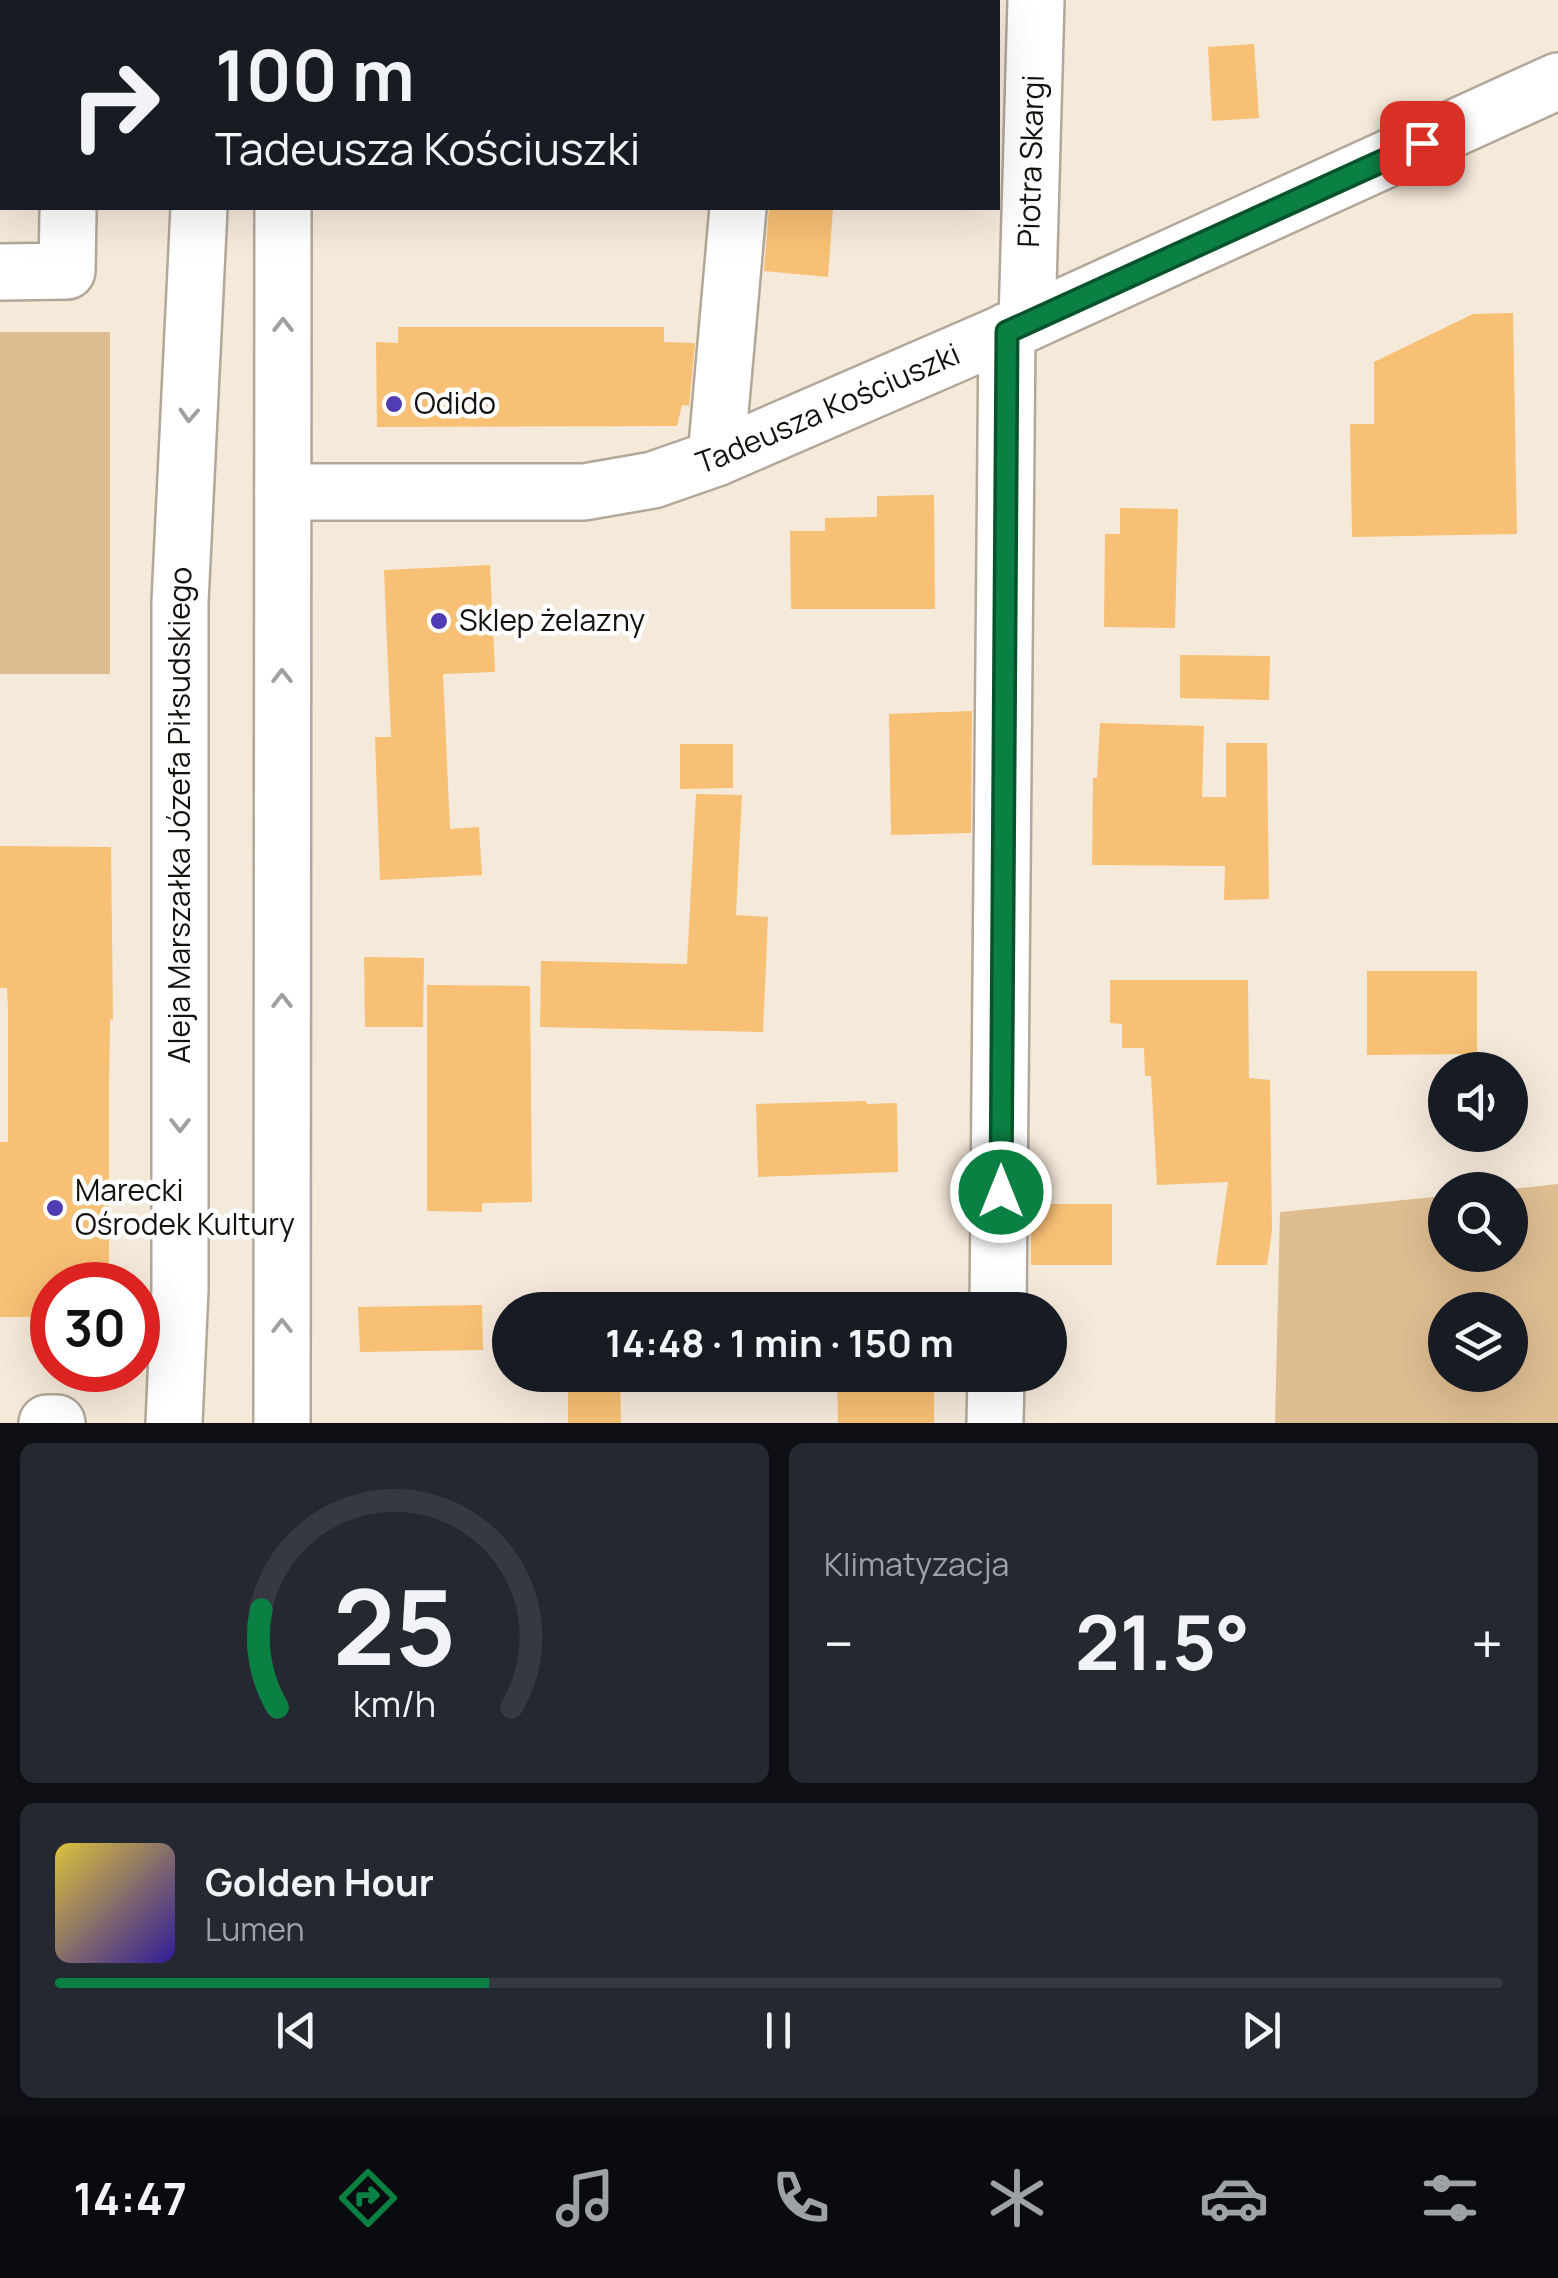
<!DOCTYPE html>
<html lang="pl">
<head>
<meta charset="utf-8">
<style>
  :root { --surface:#171b24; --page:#242831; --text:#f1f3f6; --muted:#9ea1a6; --line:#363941; --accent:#0b8043 }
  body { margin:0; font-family:Manrope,sans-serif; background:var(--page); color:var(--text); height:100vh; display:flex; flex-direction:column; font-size:38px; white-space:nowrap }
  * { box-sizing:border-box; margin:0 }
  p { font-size:32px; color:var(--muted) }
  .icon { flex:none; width:55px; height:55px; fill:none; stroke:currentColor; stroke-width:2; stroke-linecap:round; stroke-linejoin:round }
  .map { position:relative; height:1423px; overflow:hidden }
  .sheet { display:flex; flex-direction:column; gap:20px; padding:20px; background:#0d0f14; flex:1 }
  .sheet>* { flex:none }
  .guide { position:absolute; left:0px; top:0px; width:1000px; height:210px; box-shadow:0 10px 40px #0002; background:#171b24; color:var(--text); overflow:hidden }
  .tools { position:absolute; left:1428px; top:1052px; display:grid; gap:20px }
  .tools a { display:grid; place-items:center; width:100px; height:100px; border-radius:50%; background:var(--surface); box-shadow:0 10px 40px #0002; font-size:50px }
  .speed { position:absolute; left:30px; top:1262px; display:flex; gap:20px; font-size:50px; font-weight:700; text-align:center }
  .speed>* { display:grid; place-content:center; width:130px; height:130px; border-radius:50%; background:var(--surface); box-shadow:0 10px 40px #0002; line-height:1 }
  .speed .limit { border:15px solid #d22; background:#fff; color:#111 }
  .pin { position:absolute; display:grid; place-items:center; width:85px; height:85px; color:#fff; margin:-42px; border-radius:20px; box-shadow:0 5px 15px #0006 }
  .me { position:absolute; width:110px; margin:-55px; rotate:0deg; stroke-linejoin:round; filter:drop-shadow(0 0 8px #0008) }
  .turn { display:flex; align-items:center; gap:35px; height:210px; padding:0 50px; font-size:45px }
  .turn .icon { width:130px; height:130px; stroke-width:2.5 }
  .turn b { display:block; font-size:70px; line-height:85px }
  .big { font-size:75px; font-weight:700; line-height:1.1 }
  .sheet .card { flex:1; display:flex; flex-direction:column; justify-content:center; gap:15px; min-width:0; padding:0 35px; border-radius:15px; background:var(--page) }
  .sheet .dial { align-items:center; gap:0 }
  .dial svg { height:260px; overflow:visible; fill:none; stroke:var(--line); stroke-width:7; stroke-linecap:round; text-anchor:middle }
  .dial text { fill:var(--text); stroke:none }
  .song { display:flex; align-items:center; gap:30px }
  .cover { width:120px; height:120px; border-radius:15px; background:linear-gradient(135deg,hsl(50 70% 55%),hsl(250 70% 35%)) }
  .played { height:10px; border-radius:5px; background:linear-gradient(90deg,var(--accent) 30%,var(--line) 30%) }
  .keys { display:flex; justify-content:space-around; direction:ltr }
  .heat { display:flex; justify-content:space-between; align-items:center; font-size:55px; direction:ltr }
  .sheet .tiles { flex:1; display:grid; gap:20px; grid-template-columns:1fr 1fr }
  .card:last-child { grid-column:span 2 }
  .trip { position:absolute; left:492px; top:1292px; width:575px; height:100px; border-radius:50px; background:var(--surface); box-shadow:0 10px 40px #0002; font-weight:700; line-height:100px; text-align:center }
  .tab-bar { display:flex; height:160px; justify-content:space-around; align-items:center; background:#090b0e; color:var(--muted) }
  .tab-bar .icon { width:70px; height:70px }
  .tab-bar .active { color:var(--accent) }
  .tab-bar b { font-size:45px; color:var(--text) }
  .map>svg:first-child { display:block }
  .green { fill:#debd91; fill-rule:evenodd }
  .building { fill:#f7c074 }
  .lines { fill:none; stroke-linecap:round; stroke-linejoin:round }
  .minor-casing { stroke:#b2a799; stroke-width:60 }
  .major-casing { stroke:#b2a799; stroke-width:60 }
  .minor { stroke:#fff; stroke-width:55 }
  .major { stroke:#fff; stroke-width:55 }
  .oneway { stroke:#a1a09e }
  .route-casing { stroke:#07532c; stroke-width:25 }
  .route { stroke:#0b8043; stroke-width:18 }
  .poi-dot { fill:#503cb3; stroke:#fff; stroke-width:4 }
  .labels { text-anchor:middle; stroke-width:9; stroke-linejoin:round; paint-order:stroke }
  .street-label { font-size:30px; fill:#15110c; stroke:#fff }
  .poi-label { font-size:30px; fill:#15110c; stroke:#fff; text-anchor:start }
</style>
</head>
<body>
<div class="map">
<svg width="1558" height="1423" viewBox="0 0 1558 1423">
  <rect width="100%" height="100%" fill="#f5e9da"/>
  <g class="green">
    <rect x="0" y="332" width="110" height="342"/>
    <path d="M1558,1184V1423H1275L1280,1212L1445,1196V1255H1510V1190H1502ZM1510,1310V1375H1445V1310Z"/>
  </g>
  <g class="building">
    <path d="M1254,44L1259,118L1212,121L1208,47Z"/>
    <path d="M769,208H833L828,277L764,271Z"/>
    <path d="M1513,313L1517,534L1352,537L1350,424H1374V362L1473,314Z"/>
    <path d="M398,327H664V342L695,343L689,406L682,405L677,426L377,427L376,342L398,343Z"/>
    <path d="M934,495L935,609H791L790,531H825V518L877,517V496Z"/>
    <path d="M1120,508L1178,509L1175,628L1104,627L1105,534H1120Z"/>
    <path d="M490,565L495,672L443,674L450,829L479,827L482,875L380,880L375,737H391L384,570Z"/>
    <path d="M1180,655L1270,656L1269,700L1180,698Z"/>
    <path d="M972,711L971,833L891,835L889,714Z"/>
    <path d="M1100,723L1204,726L1202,797H1226V743H1267L1269,899L1224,900L1225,866L1092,865L1093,778H1097Z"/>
    <path d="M680,744H733V788L680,789Z"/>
    <path d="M696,794L742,795L736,915L768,917L763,1032L540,1027L541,961L687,964Z"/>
    <path d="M0,846L111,847L113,1020L110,1019L109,1089V1285H52V1317H0V1142H8V1008L7,988H0Z"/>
    <path d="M364,957L424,958L423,1027H365Z"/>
    <path d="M1367,971H1477V1054L1367,1055Z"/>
    <path d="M1110,980H1248L1249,1078L1270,1080L1272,1231L1267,1265H1216L1228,1182L1157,1185L1151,1076H1145L1144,1048H1122V1024L1110,1023Z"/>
    <path d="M427,985L530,986L532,1202L482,1203V1212L427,1211Z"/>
    <path d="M866,1101L867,1104L897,1103L898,1172L758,1177L756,1104Z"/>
    <rect x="1031" y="1204" width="81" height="61"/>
    <path d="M482,1305L483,1350L360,1352L358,1307Z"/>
    <path d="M568,1375H620L621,1423H568Z"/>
    <path d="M837,1375H934V1423H838Z"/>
  </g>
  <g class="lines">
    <defs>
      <g id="minor">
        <path d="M757,2V0"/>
        <path d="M0,272L67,271L68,213"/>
        <path id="s1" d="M1027,323L1036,0"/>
        <path d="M716,458L738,208"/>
        <path id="s2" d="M283,492H584L653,480L716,458L1027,323L1558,81"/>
        <path d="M998,1310L1007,331"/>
        <path d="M47,1423H57"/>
        <path d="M995,1423L996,1375"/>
      </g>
      <g id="major">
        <path d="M205,2V0"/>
        <path d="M284,2V0"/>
        <path id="s3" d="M174,1423L180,1289V602L199,208"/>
        <path d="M282,1423L283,208"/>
      </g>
    </defs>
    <use href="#minor" class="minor-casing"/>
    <use href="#major" class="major-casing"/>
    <use href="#minor" class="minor"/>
    <use href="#major" class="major"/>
  </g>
  <defs><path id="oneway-chevron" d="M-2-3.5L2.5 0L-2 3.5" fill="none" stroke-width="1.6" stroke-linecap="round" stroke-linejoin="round" transform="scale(2.5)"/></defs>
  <g class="oneway">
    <use href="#oneway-chevron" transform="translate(283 325) rotate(-90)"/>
    <use href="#oneway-chevron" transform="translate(189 415) rotate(93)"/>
    <use href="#oneway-chevron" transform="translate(282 676) rotate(-90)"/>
    <use href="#oneway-chevron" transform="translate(282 1001) rotate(-90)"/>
    <use href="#oneway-chevron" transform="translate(180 1125) rotate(90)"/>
    <use href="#oneway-chevron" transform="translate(282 1326) rotate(-90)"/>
  </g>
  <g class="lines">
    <defs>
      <path id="route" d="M1001,1192L1007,332L1422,143"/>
    </defs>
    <use href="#route" class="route-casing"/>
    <use href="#route" class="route"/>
  </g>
  <g class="poi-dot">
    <circle cx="394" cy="404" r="10"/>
    <circle cx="439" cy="621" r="10"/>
    <circle cx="55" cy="1208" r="10"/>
  </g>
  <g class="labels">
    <g class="street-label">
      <text dy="10" stroke="none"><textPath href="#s1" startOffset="162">Piotra Skargi</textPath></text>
      <text dy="10" stroke="none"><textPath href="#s2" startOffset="560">Tadeusza Kościuszki</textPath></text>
      <text dy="10" stroke="none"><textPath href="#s3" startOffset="608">Aleja Marszałka Józefa Piłsudskiego</textPath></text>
    </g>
    <g class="poi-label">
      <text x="414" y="414">Odido</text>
      <text x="459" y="631">Sklep żelazny</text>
      <text x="75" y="1201">Marecki<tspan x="75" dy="34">Ośrodek Kultury</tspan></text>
    </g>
  </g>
</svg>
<div class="tools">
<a><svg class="icon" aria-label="sound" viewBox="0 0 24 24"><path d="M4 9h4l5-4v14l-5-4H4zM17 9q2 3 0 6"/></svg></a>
<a><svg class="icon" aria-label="search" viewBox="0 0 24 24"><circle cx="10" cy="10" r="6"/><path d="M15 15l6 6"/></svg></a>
<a><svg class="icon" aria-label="layers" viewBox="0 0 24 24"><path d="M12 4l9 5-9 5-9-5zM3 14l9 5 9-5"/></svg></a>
</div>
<div class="speed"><div class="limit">30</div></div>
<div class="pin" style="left:1422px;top:143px;background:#d93025"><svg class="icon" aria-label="arrive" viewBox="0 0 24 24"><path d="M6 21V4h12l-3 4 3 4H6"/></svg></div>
<svg class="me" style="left:1001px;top:1192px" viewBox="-20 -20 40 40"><circle r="17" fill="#0b8043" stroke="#fff" stroke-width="3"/><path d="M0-11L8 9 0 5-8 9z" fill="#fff"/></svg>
<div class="trip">14:48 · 1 min · 150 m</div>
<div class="guide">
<div class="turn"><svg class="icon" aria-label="right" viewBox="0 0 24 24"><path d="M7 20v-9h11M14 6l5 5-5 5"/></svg><div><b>100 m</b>Tadeusza Kościuszki</div></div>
</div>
</div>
<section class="sheet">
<div class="tiles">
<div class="card dial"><svg viewBox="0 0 100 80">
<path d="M14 69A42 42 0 1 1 86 69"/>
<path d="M14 69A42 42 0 0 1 9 39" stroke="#0b8043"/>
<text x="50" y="56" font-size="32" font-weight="700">25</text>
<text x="50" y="72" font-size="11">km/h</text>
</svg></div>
<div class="card"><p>Klimatyzacja</p>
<div class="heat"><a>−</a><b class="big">21.5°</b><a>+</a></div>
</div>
<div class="card">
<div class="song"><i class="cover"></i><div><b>Golden Hour</b><p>Lumen</p></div></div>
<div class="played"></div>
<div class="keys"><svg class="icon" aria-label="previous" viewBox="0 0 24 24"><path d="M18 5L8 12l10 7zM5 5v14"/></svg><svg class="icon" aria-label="pause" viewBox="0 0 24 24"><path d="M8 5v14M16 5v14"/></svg><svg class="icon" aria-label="next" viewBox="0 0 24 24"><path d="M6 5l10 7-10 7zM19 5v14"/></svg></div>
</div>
</div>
</section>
<nav class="tab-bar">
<b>14:47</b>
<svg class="icon active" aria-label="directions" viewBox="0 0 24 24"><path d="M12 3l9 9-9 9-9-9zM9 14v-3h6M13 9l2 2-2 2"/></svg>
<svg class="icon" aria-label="music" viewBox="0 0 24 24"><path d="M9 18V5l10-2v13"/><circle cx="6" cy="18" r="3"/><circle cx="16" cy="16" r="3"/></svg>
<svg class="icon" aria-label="phone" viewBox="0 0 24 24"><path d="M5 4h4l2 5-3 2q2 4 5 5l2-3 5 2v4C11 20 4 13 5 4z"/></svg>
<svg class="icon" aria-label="climate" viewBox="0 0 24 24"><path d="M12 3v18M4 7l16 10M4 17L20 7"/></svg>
<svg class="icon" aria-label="car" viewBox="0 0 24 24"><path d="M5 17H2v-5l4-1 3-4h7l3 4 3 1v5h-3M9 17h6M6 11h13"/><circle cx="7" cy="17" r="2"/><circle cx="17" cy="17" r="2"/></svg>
<svg class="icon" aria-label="filters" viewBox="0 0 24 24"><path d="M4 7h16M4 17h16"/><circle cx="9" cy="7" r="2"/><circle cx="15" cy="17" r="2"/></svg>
</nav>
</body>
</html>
